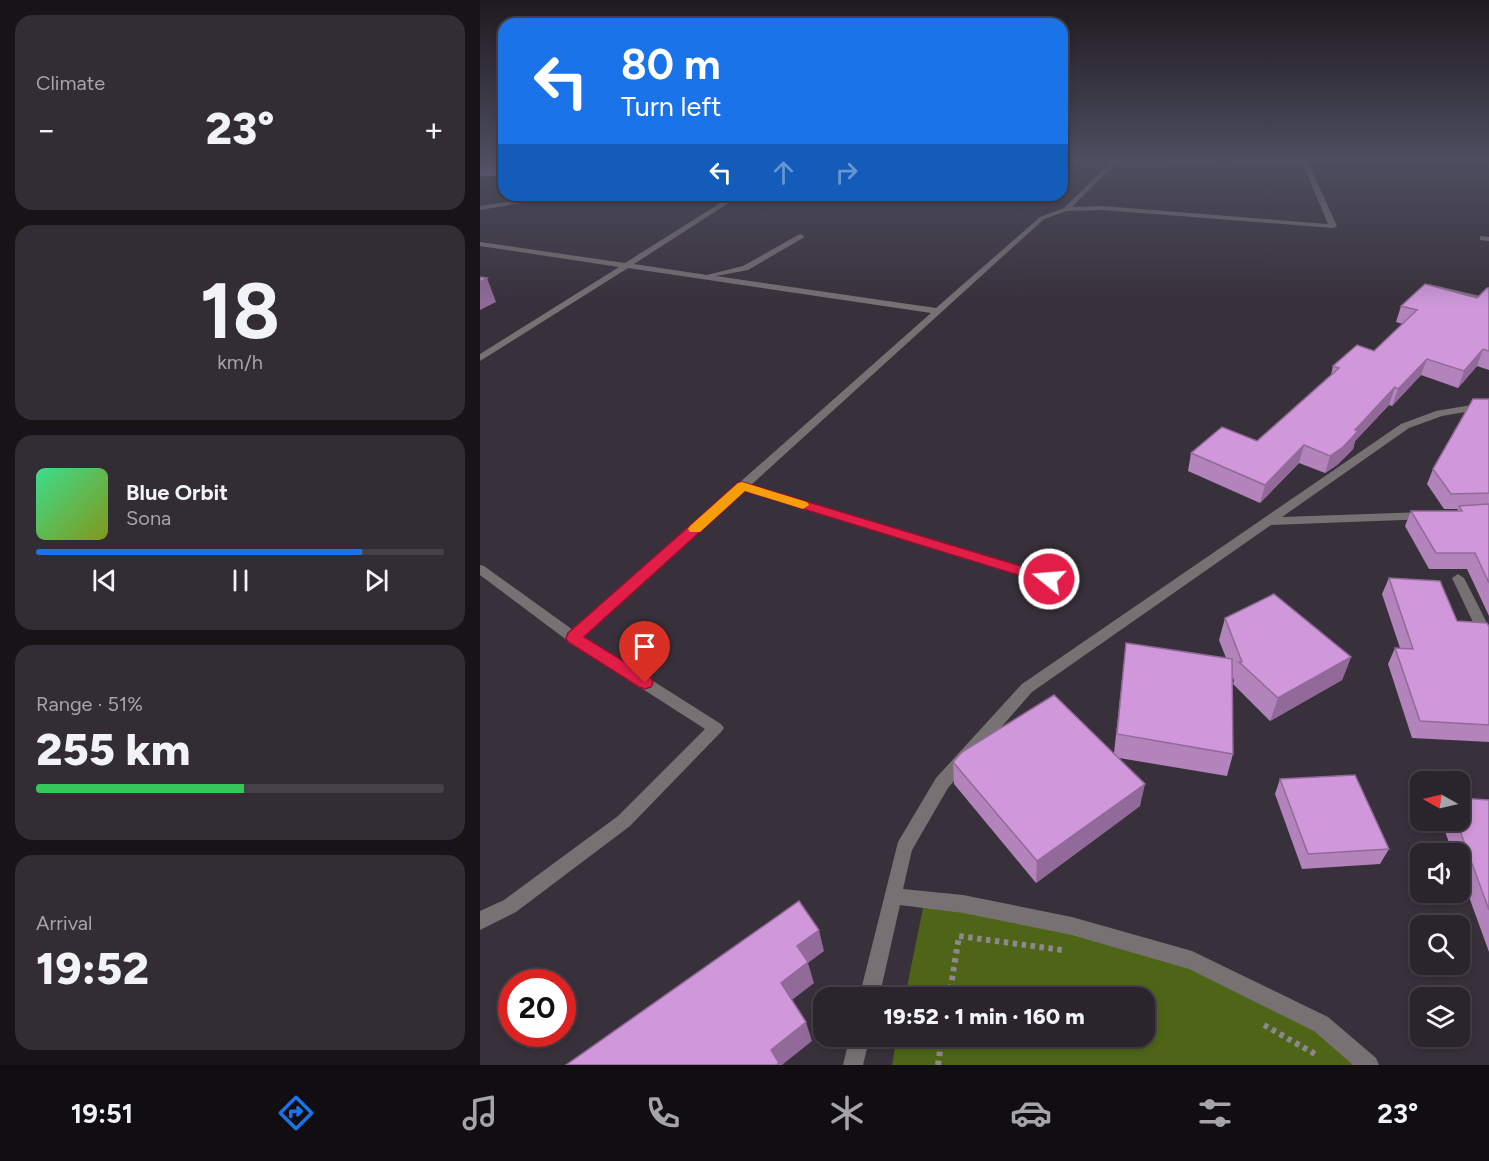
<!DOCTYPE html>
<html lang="en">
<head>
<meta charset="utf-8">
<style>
  :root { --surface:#2a242c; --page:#322c34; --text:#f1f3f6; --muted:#a5a4a9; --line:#464148; --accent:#1a73e8 }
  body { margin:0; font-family:Figtree,sans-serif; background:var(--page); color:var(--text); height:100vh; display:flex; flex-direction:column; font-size:22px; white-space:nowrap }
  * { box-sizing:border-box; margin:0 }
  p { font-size:20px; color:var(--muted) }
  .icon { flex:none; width:33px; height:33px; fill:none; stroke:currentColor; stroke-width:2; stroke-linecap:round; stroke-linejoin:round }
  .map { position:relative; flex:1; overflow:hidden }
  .side { display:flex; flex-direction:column; gap:15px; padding:15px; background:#171418; width:480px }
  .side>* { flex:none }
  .guide { position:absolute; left:18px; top:18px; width:570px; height:183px; border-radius:18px; box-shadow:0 3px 9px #0003,0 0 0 2px var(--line); background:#1a73e8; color:#fff; overflow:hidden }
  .needle { width:39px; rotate:278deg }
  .controls { position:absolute; left:930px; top:771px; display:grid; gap:12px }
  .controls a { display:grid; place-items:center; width:60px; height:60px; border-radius:12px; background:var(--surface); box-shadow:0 3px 9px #0003,0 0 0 2px var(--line); font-size:30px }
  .speed { position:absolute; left:18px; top:969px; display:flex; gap:12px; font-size:30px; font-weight:700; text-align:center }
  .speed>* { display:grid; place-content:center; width:78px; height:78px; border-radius:50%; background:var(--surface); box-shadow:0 3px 9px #0003,0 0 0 2px var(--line); line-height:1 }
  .speed .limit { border:9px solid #d22; background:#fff; color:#111 }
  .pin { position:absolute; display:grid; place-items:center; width:51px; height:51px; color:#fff; margin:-62px -26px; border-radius:50% 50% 50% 0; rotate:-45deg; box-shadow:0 0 6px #0007 }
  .pin .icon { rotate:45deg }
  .me { position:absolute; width:66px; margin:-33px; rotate:287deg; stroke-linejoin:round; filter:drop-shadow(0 0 4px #0008) }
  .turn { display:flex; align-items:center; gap:21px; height:126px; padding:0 24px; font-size:27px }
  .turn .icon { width:78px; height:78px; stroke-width:2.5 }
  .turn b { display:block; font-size:42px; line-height:51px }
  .lanes { display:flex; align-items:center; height:57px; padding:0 24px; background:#0003; justify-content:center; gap:30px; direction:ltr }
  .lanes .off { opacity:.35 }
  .big { font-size:45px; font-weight:800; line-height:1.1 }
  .side .card { flex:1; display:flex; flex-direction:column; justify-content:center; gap:9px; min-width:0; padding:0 21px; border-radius:18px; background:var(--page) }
  .side .dial { align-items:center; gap:0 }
  .dial b { font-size:78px; line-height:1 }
  .song { display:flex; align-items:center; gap:18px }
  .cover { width:72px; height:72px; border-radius:9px; background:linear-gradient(135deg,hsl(150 70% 55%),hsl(70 70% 35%)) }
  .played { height:6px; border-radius:3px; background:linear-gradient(90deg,var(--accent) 80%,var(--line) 80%) }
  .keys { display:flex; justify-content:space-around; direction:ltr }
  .heat { display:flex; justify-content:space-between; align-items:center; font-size:33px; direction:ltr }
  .charge { height:9px; border-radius:4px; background:linear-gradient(90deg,#34c759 51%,var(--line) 0) }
  .trip { position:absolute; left:333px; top:987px; width:342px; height:60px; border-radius:18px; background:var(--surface); box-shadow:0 3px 9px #0003,0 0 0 2px var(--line); font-weight:800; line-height:60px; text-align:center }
  .tab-bar { display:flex; height:96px; justify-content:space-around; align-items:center; background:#110e12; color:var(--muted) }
  .tab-bar .icon { width:42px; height:42px }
  .tab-bar .on { color:var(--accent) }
  .tab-bar b { font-size:27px; color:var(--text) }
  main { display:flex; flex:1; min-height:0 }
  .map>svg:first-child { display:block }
  .green { fill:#4e6517 }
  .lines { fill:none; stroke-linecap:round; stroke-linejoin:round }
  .path { stroke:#8d878f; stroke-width:6; stroke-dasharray:4.5 4.5; stroke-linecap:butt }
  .service { fill:#787174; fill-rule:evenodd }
  .minor { fill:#787174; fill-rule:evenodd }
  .wall { fill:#b383bb }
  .shaded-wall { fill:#926a99 }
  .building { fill:#d098da; stroke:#926a99; stroke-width:1.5 }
  .route { fill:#e11d48; stroke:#92132f; stroke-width:1.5 }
  .slow { fill:#f59e0b }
</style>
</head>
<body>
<main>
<section class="side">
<div class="card"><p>Climate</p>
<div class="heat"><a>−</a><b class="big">23°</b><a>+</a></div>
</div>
<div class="card dial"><b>18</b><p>km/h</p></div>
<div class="card">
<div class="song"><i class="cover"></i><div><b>Blue Orbit</b><p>Sona</p></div></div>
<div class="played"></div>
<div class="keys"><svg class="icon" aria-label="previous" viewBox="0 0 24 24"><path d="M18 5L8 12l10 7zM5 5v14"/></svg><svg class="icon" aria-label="pause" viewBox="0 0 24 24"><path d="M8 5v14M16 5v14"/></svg><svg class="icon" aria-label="next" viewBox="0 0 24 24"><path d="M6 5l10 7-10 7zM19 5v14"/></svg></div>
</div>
<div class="card"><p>Range · 51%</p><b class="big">255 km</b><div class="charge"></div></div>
<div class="card"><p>Arrival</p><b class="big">19:52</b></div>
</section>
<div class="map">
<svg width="1009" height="1065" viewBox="0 0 1009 1065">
  <rect width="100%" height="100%" fill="#38303a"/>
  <path class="green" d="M445,898L657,938L764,984L888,1065H412L417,1037L664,1036V998L425,997Z"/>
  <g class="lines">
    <g class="path">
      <path d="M469,998L479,936L582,950"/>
      <path d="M784,1025L835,1054"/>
      <path d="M458,1065L462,1036"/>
    </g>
    <g class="service">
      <path d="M634,159H640L592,207L622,206L848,224L823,164L693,161L690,159L825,160L828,162L857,226L853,228L622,210L587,211L564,219L271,485L574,576L575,579L574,582H564L265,490L102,636L241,724L244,728L241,732L150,826L36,912L0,930V911L24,900L138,816L225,729L88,641L0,575V565L4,566L93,630L451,313L148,268L0,361V354L139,267L0,246V242L145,263L253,195H261L154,264L227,275L263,266L320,234L324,236L323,238L268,270L236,276L456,308L560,217L584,208Z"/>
      <path d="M74,195H90L0,210V206Z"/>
    </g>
    <g class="minor">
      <path d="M1000,236L1009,237V241L1000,240Z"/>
      <path d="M949,284L1009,298V303L949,288Z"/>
      <path d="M1009,402V408L962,416L929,428L802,517L945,512L951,516L949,519L791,525L552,692L468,788L432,850L423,889L483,895L592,917L712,951L848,1017L896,1058L899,1065H873L834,1031L709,969L592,935L483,913L420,905L399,998H379L418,842L456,778L542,684L921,424L956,411Z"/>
      <path d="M978,574L984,578L1009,627V646L1004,645L1002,641L972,578Z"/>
      <path d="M370,1036H390L383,1065H363Z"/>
    </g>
  </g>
  <g class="wall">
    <path d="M0,159H24L22,176H0Z"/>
    <path d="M1009,288V370L997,366L978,388L941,375L912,406L909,405L875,441L873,449L857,465L845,473L819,463L780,503L708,471L711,453L777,441L851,375L853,366L894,351L923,324L916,322L921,306L997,298Z"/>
    <path d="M1009,399V616L987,569H949L925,526L931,511H977L978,509H964L947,484L953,469Z"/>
    <path d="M909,578L977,621L1009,627V742L932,738L908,664L915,648H920L902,594Z"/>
    <path d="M745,618L871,657L862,680L790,721L753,684L754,680L752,676L753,754L747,776L639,758L660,806L556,883L474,784L473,762L634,753L646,643L746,658L739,640Z"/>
    <path d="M800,779L909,849L900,864L822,869L795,794Z"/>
    <path d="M1009,800V952L980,872V854H973L961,820H980Z"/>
  </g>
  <g class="shaded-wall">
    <path d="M19,159H24L22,176L18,166Z"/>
    <path d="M7,278L16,302L0,310V282Z"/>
    <path d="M1003,349L997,366L978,388L984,371Z"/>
    <path d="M947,359L941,375L912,406L918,389Z"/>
    <path d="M915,387L909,405L875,441L873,449L857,465L845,473L850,456Z"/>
    <path d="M824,445L819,463L780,503L785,485Z"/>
    <path d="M871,657L862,680L790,721L798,698Z"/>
    <path d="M665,784L660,806L556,883L557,861Z"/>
    <path d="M339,930L344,951L328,963L334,983L308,1003L301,983L317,946Z"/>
    <path d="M326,1022L332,1041L302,1065H296L291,1050Z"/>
  </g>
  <g class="building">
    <path d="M0,159H19L18,166H0Z"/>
    <path d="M0,277L7,278L0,282Z"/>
    <path d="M945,284L997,298L1007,288H1009V351L1003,349L984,371L947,359L918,389L915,387L875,430L878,431L863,447L850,456L824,445L785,485L711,453L742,427L777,441L859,368L853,366L877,345L894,351L937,310L921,306Z"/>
    <path d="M993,399H1009V493L971,494L953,469Z"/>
    <path d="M1009,504V583L995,553H956L931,511H982L979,506Z"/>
    <path d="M909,578L960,581L977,621L1007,623L1009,627V725L940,721L915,648L933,649Z"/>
    <path d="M794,594L871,657L798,698L759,662H762L745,618Z"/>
    <path d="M646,643L752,659L753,754L637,734Z"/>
    <path d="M574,695L665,784L557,861L473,762L482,752Z"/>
    <path d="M875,775L909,849L828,854L800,779Z"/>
    <path d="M980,798L1009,800V910L976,820H980Z"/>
    <path d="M319,901L339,930L317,946L328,962L301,983L326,1022L291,1050L299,1063L296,1065H86Z"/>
  </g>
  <linearGradient id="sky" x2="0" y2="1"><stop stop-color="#1f1a20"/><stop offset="0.52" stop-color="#4d4e60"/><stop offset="1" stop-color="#4d4e60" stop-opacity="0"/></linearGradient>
  <rect width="1009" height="308" fill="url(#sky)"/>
  <path class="route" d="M262,482L574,576L577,579L569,584L564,583L265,491L104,637L171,678L173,683L171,687L165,689L159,687L88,642L86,638L88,633L258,483Z"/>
  <path class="slow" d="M262,482L327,502L329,505L323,509L265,491L220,532H210L208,529L210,526L258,483Z"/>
</svg>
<div class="controls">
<a><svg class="needle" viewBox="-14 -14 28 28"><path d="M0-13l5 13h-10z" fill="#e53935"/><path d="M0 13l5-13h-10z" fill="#a5a4a9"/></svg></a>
<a><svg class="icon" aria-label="sound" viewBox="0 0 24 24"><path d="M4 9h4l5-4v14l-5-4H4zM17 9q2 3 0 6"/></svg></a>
<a><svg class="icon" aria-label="search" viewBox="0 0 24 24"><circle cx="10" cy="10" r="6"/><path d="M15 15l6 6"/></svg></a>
<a><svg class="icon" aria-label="layers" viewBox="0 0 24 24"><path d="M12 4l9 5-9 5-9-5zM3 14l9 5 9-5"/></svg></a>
</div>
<div class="speed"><div class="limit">20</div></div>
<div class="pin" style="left:165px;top:683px;background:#d93025"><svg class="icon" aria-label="arrive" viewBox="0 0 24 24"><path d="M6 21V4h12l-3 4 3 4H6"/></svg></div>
<svg class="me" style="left:569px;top:579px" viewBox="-20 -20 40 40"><circle r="17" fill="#e11d48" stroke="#fff" stroke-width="3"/><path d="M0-11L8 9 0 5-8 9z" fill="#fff"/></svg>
<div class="trip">19:52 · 1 min · 160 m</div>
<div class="guide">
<div class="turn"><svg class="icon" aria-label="left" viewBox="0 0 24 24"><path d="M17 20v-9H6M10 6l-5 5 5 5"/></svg><div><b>80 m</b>Turn left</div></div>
<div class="lanes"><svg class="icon" aria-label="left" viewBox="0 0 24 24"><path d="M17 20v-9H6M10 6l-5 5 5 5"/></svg><svg class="icon off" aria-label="ahead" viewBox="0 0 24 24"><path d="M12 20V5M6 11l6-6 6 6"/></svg><svg class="icon off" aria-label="right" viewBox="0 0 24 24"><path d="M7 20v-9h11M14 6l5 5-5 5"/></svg></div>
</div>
</div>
</main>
<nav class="tab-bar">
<b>19:51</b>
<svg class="icon on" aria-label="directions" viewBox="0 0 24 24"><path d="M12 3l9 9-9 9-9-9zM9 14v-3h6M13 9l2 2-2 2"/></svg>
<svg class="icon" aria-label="music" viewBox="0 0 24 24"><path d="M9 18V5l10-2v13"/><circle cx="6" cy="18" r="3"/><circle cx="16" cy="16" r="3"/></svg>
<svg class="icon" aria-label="phone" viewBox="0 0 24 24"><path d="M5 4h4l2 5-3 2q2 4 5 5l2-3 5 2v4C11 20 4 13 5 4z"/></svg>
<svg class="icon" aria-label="climate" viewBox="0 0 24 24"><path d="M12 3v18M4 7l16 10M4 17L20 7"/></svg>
<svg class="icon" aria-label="car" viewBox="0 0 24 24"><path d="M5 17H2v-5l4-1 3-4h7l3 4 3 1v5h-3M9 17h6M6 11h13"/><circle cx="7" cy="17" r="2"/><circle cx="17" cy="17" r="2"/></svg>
<svg class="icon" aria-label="filters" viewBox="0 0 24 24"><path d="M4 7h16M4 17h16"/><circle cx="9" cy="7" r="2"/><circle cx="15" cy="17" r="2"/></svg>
<b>23°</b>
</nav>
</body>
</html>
